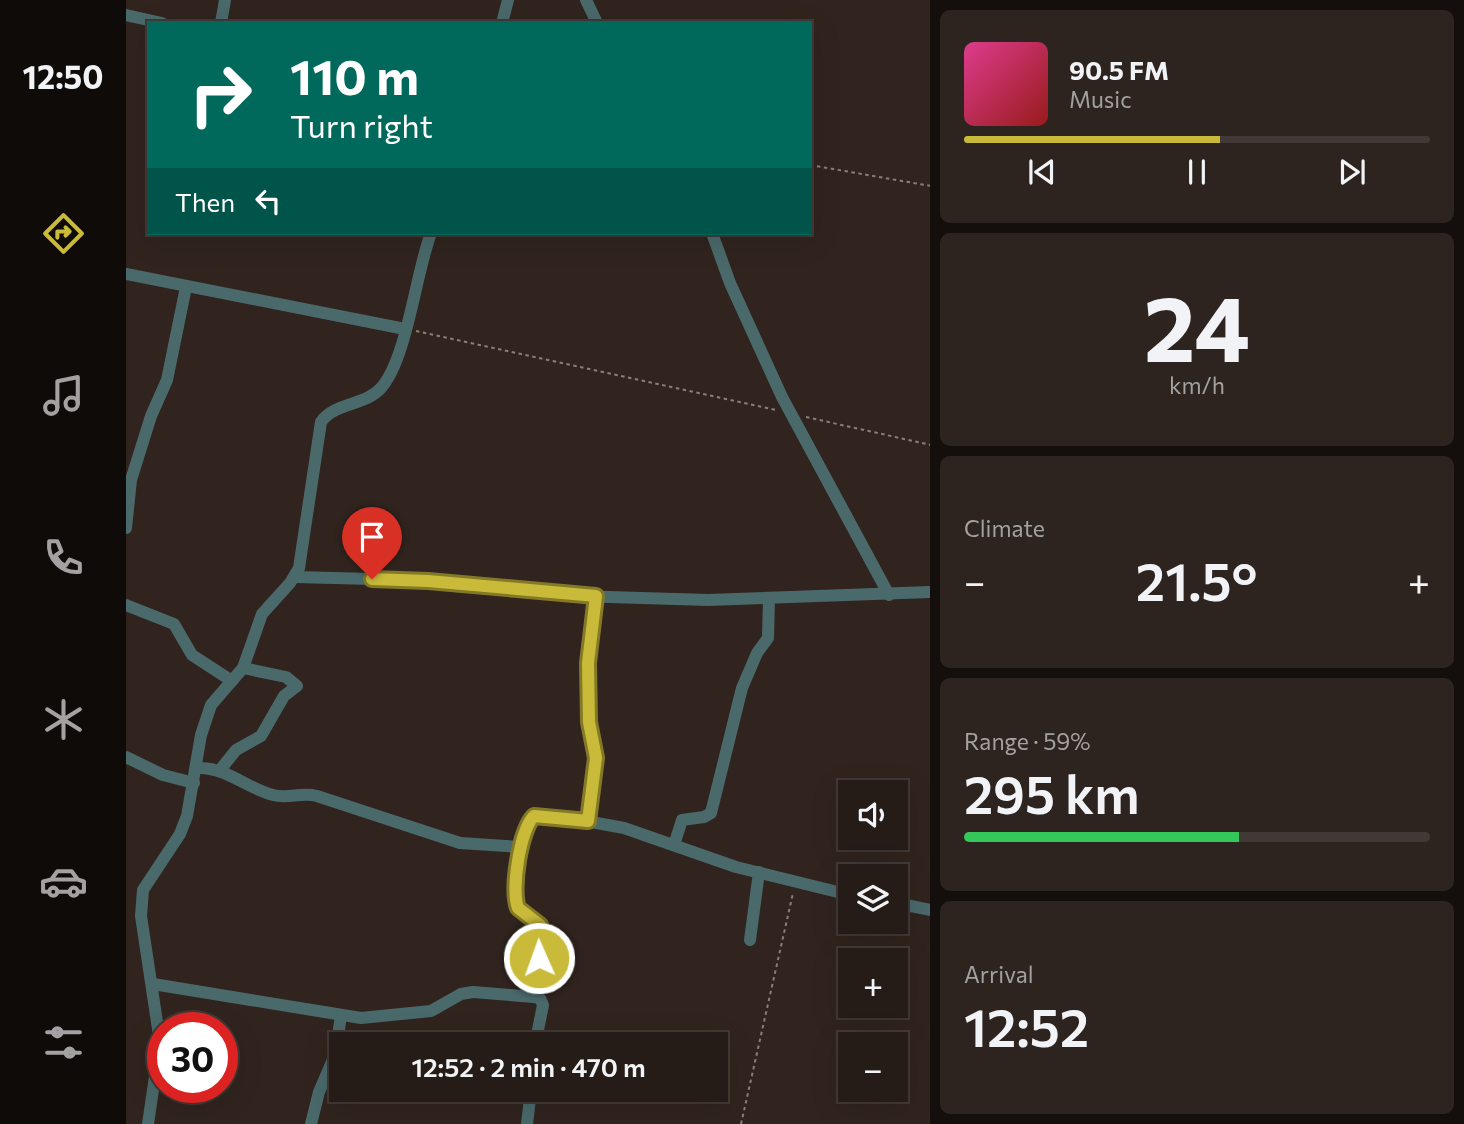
<!DOCTYPE html>
<html lang="en">
<head>
<meta charset="utf-8">
<style>
  :root { --surface:#251b17; --page:#2d2420; --text:#f1f3f6; --muted:#a3a1a1; --line:#423936; --accent:#c9ba3a }
  body { margin:0; font-family:Commissioner,sans-serif; background:var(--page); color:var(--text); height:100vh; display:flex; flex-direction:column; font-size:26px; white-space:nowrap }
  * { box-sizing:border-box; margin:0 }
  p { font-size:23px; color:var(--muted) }
  .icon { flex:none; width:38px; height:38px; fill:none; stroke:currentColor; stroke-width:2; stroke-linecap:round; stroke-linejoin:round }
  .map { position:relative; flex:1; overflow:hidden }
  .panel { display:flex; flex-direction:column; gap:10px; padding:10px; background:#140f0d; width:534px }
  .panel>* { flex:none }
  .hud { position:absolute; left:21px; top:21px; width:665px; height:214px; border-radius:0px; box-shadow:0 7px 28px #0002,0 0 0 2px var(--line); background:#00695c; color:#fff; overflow:hidden }
  .tools { position:absolute; left:712px; top:780px; display:grid; gap:14px }
  .tools a { display:grid; place-items:center; width:70px; height:70px; border-radius:0px; background:var(--surface); box-shadow:0 7px 28px #0002,0 0 0 2px var(--line); font-size:35px }
  .speed { position:absolute; left:21px; top:1012px; display:flex; gap:14px; font-size:35px; font-weight:700; text-align:center }
  .speed>* { display:grid; place-content:center; width:91px; height:91px; border-radius:50%; background:var(--surface); box-shadow:0 7px 28px #0002,0 0 0 2px var(--line); line-height:1 }
  .speed .limit { border:10px solid #d22; background:#fff; color:#111 }
  .pin { position:absolute; display:grid; place-items:center; width:60px; height:60px; color:#fff; margin:-72px -30px; border-radius:50% 50% 50% 0; rotate:-45deg; box-shadow:0 0 7px #0007 }
  .pin .icon { rotate:45deg }
  .me { position:absolute; width:77px; margin:-38px; rotate:358deg; stroke-linejoin:round; filter:drop-shadow(0 0 5px #0008) }
  .turn { display:flex; align-items:center; gap:24px; height:147px; padding:0 28px; font-size:32px }
  .turn .icon { width:91px; height:91px; stroke-width:2.5 }
  .turn b { display:block; font-size:49px; line-height:60px }
  .then { display:flex; align-items:center; height:66px; padding:0 28px; background:#0003; gap:14px; font-size:26px }
  .big { font-size:52px; font-weight:600; line-height:1.1 }
  .panel .tile { flex:1; display:flex; flex-direction:column; justify-content:center; gap:10px; min-width:0; padding:0 24px; border-radius:10px; background:var(--page) }
  .panel .dial { align-items:center; gap:0 }
  .dial b { font-size:91px; line-height:1 }
  .song { display:flex; align-items:center; gap:21px }
  .cover { width:84px; height:84px; border-radius:10px; background:linear-gradient(135deg,hsl(330 70% 55%),hsl(0 70% 35%)) }
  .played { height:7px; border-radius:4px; background:linear-gradient(90deg,var(--accent) 55%,var(--line) 55%) }
  .keys { display:flex; justify-content:space-around; direction:ltr }
  .heat { display:flex; justify-content:space-between; align-items:center; font-size:38px; direction:ltr }
  .charge { height:10px; border-radius:5px; background:linear-gradient(90deg,#34c759 59%,var(--line) 0) }
  .trip { position:absolute; left:203px; top:1032px; width:399px; height:70px; border-radius:0px; background:var(--surface); box-shadow:0 7px 28px #0002,0 0 0 2px var(--line); font-weight:600; line-height:70px; text-align:center }
  main { display:flex; flex:1; min-height:0 }
  .dock { display:flex; flex-direction:column; width:126px; justify-content:space-around; align-items:center; background:#0f0b09; color:var(--muted) }
  .dock .icon { width:49px; height:49px }
  .dock .current { color:var(--accent) }
  .dock b { font-size:32px; color:var(--text) }
  .map>svg:first-child { display:block }
  .lines { fill:none; stroke-linecap:round; stroke-linejoin:round }
  .path { stroke:#8a7e7a; stroke-width:2; stroke-dasharray:3.5 3.5; stroke-linecap:butt }
  .minor { stroke:#4a696b; stroke-width:12 }
  .route-casing { stroke:#837926; stroke-width:18 }
  .route { stroke:#c9ba3a; stroke-width:12 }
</style>
</head>
<body>
<main>
<nav class="dock">
<b>12:50</b>
<svg class="icon current" aria-label="directions" viewBox="0 0 24 24"><path d="M12 3l9 9-9 9-9-9zM9 14v-3h6M13 9l2 2-2 2"/></svg>
<svg class="icon" aria-label="music" viewBox="0 0 24 24"><path d="M9 18V5l10-2v13"/><circle cx="6" cy="18" r="3"/><circle cx="16" cy="16" r="3"/></svg>
<svg class="icon" aria-label="phone" viewBox="0 0 24 24"><path d="M5 4h4l2 5-3 2q2 4 5 5l2-3 5 2v4C11 20 4 13 5 4z"/></svg>
<svg class="icon" aria-label="climate" viewBox="0 0 24 24"><path d="M12 3v18M4 7l16 10M4 17L20 7"/></svg>
<svg class="icon" aria-label="car" viewBox="0 0 24 24"><path d="M5 17H2v-5l4-1 3-4h7l3 4 3 1v5h-3M9 17h6M6 11h13"/><circle cx="7" cy="17" r="2"/><circle cx="17" cy="17" r="2"/></svg>
<svg class="icon" aria-label="filters" viewBox="0 0 24 24"><path d="M4 7h16M4 17h16"/><circle cx="9" cy="7" r="2"/><circle cx="15" cy="17" r="2"/></svg>
</nav>
<div class="map">
<svg width="805" height="1124" viewBox="0 0 805 1124">
  <rect width="100%" height="100%" fill="#31241f"/>
  <g class="lines">
    <g class="path">
      <path d="M684,165L805,186"/>
      <path d="M290,331L650,410"/>
      <path d="M680,417L805,445"/>
      <path d="M615,1124L667,893"/>
    </g>
    <g class="minor">
      <path d="M460,0L471,23"/>
      <path d="M0,15L36,23"/>
      <path d="M95,23L99,0"/>
      <path d="M376,23L382,0"/>
      <path d="M586,233L604,283L656,397L763,595"/>
      <path d="M0,274L279,329"/>
      <path d="M0,528L5,480L25,416L41,380L60,287"/>
      <path d="M169,577L285,580L450,596L582,600L805,592"/>
      <path d="M0,605L48,624L66,655L106,681"/>
      <path d="M0,757L37,775L68,783"/>
      <path d="M70,768C99,766 120,788 147,795C162,799 175,792 191,796L334,843L395,847"/>
      <path d="M94,770L110,750L135,736L158,696L171,686L160,677L117,668"/>
      <path d="M462,821L470,758L463,722L462,663L470,596"/>
      <path d="M548,845L556,820L578,817L585,813L616,688L631,653L642,638L643,599"/>
      <path d="M770,903L805,910"/>
      <path d="M624,940L633,872"/>
      <path d="M27,984L235,1018L305,1011L335,994L347,992L408,997L414,998L417,1005L409,1045"/>
      <path d="M408,997L415,931L413,925C406,919 396,916 392,907C384,892 395,828 408,816L427,815L498,828L610,867L724,895"/>
      <path d="M22,1124L34,1042L15,916L17,890L54,834L61,816L75,735L85,705L117,668L136,614L164,583L173,568L195,422C209,402 239,406 255,388C281,359 290,272 305,233"/>
      <path d="M185,1124L193,1092L209,1055L215,1016"/>
      <path d="M401,1124L405,1090"/>
    </g>
  </g>
  <g class="lines">
    <defs>
      <path id="route" d="M246,579L302,581L470,596L462,663L463,722L470,758L462,821L408,816C394,830 385,889 392,908L414,925L413,958"/>
    </defs>
    <use href="#route" class="route-casing"/>
    <use href="#route" class="route"/>
  </g>
</svg>
<div class="tools">
<a><svg class="icon" aria-label="sound" viewBox="0 0 24 24"><path d="M4 9h4l5-4v14l-5-4H4zM17 9q2 3 0 6"/></svg></a>
<a><svg class="icon" aria-label="layers" viewBox="0 0 24 24"><path d="M12 4l9 5-9 5-9-5zM3 14l9 5 9-5"/></svg></a>
<a>+</a>
<a>−</a>
</div>
<div class="speed"><div class="limit">30</div></div>
<div class="pin" style="left:246px;top:579px;background:#d93025"><svg class="icon" aria-label="arrive" viewBox="0 0 24 24"><path d="M6 21V4h12l-3 4 3 4H6"/></svg></div>
<svg class="me" style="left:413px;top:958px" viewBox="-20 -20 40 40"><circle r="17" fill="#c9ba3a" stroke="#fff" stroke-width="3"/><path d="M0-11L8 9 0 5-8 9z" fill="#fff"/></svg>
<div class="trip">12:52 · 2 min · 470 m</div>
<div class="hud">
<div class="turn"><svg class="icon" aria-label="right" viewBox="0 0 24 24"><path d="M7 20v-9h11M14 6l5 5-5 5"/></svg><div><b>110 m</b>Turn right</div></div>
<div class="then">Then<svg class="icon" aria-label="left" viewBox="0 0 24 24"><path d="M17 20v-9H6M10 6l-5 5 5 5"/></svg></div>
</div>
</div>
<section class="panel">
<div class="tile">
<div class="song"><i class="cover"></i><div><b>90.5 FM</b><p>Music</p></div></div>
<div class="played"></div>
<div class="keys"><svg class="icon" aria-label="previous" viewBox="0 0 24 24"><path d="M18 5L8 12l10 7zM5 5v14"/></svg><svg class="icon" aria-label="pause" viewBox="0 0 24 24"><path d="M8 5v14M16 5v14"/></svg><svg class="icon" aria-label="next" viewBox="0 0 24 24"><path d="M6 5l10 7-10 7zM19 5v14"/></svg></div>
</div>
<div class="tile dial"><b>24</b><p>km/h</p></div>
<div class="tile"><p>Climate</p>
<div class="heat"><a>−</a><b class="big">21.5°</b><a>+</a></div>
</div>
<div class="tile"><p>Range · 59%</p><b class="big">295 km</b><div class="charge"></div></div>
<div class="tile"><p>Arrival</p><b class="big">12:52</b></div>
</section>
</main>
</body>
</html>
